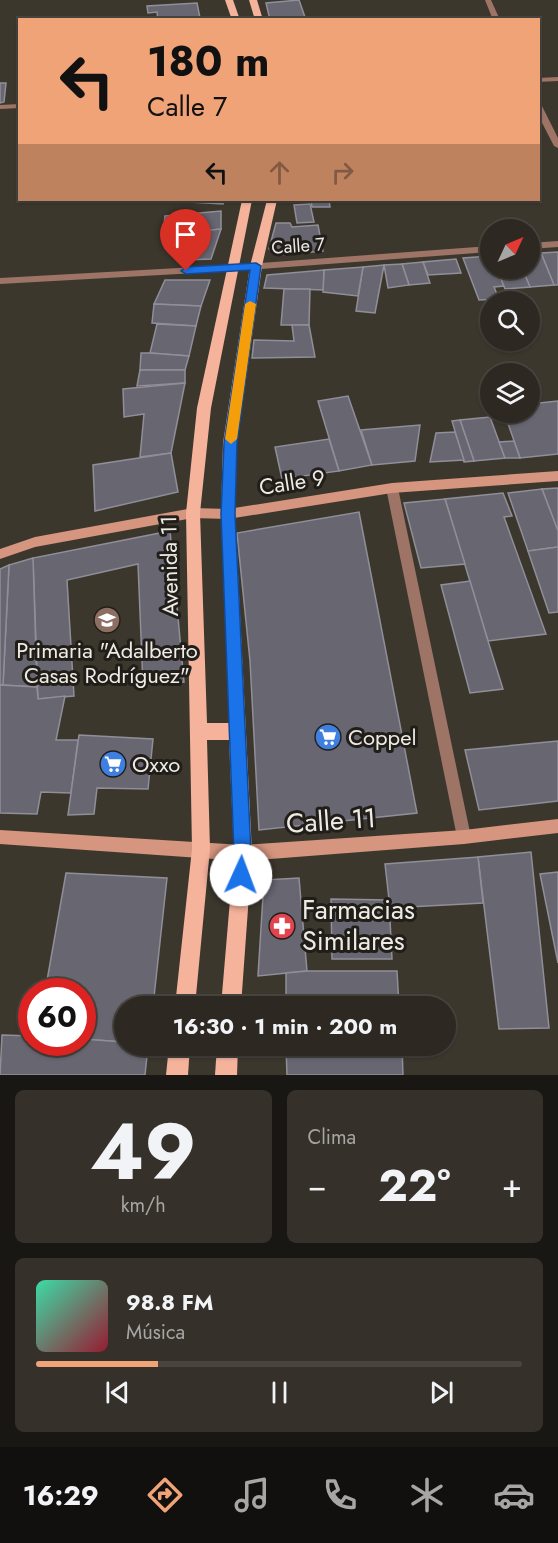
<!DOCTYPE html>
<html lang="es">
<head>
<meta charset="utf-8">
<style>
  :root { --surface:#2d2922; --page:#35312a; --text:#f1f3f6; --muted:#a7a6a5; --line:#484540; --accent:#efa377 }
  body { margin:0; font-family:Jost,sans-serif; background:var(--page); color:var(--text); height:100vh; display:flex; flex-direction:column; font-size:22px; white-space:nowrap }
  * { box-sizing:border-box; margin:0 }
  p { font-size:20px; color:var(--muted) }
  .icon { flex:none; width:33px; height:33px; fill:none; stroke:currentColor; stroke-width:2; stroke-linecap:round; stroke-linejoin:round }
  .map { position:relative; height:1075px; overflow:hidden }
  .panel { display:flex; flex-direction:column; gap:15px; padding:15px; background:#191713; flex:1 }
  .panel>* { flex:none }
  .top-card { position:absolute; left:18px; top:18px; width:522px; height:183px; border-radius:0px; box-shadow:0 2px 4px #0004,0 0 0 2px var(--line); background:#efa377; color:#111; overflow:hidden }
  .needle { width:39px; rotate:46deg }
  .buttons { position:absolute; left:480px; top:219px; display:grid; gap:12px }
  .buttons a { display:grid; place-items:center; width:60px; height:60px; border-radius:50%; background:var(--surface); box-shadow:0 2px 4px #0004,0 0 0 2px var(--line); font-size:30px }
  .speed { position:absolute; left:18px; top:978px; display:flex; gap:12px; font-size:30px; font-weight:700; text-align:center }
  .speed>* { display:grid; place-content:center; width:78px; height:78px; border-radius:50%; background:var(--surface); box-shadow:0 2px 4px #0004,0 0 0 2px var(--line); line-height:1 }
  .speed .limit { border:9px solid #d22; background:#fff; color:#111 }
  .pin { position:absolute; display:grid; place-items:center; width:51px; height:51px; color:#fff; margin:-62px -26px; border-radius:50% 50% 50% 0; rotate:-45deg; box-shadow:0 0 6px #0007 }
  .pin .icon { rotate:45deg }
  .me { position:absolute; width:66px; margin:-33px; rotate:2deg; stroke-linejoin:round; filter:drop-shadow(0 0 4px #0008) }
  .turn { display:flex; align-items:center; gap:21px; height:126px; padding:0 30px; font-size:27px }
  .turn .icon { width:78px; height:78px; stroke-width:2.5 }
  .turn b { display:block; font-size:42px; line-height:51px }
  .lanes { display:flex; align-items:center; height:57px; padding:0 30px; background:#0003; justify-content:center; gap:30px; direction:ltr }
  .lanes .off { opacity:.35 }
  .big { font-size:45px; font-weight:700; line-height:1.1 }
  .panel .tile { flex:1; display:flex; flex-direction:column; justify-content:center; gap:9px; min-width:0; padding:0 21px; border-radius:9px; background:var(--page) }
  .panel .dial { align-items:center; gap:0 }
  .dial b { font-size:78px; line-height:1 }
  .song { display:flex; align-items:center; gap:18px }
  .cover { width:72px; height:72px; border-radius:9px; background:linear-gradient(135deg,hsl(160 70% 55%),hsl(350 70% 35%)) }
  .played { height:6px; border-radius:3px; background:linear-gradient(90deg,var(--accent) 25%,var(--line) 25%) }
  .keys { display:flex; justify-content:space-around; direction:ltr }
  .heat { display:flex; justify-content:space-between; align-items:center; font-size:33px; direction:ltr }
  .panel .tiles { flex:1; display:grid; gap:15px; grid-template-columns:1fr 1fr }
  .tile:last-child { grid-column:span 2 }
  .trip { position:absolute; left:114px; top:996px; width:342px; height:60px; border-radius:30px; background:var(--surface); box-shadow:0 2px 4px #0004,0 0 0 2px var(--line); font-weight:700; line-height:60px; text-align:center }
  .dock { display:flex; height:96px; justify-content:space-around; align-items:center; background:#12100e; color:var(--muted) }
  .dock .icon { width:42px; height:42px }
  .dock .selected { color:var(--accent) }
  .dock b { font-size:27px; color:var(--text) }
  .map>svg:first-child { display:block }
  .building { fill:#686671; stroke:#908e99; stroke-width:1.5 }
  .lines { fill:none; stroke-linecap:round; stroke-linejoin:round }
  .street { fill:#9d7466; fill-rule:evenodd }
  .secondary { fill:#d5957e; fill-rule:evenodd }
  .primary { fill:#f6b39c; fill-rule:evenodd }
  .route { fill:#1a73e8; stroke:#114b97; stroke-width:1.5 }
  .slow { fill:#f59e0b }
  .labels { text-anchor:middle; stroke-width:6; stroke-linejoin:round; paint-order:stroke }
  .far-street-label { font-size:18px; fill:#eeeae4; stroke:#211e1a }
  .street-label { font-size:22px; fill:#eeeae4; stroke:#211e1a }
  .poi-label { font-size:22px; fill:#eeeae4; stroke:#211e1a; text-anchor:start }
  .near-street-label { font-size:27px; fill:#eeeae4; stroke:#211e1a }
  .near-poi-label { font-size:27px; fill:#eeeae4; stroke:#211e1a; text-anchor:start }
</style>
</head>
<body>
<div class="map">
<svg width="558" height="1075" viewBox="0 0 558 1075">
  <rect width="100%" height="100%" fill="#3c372d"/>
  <g class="building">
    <path d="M299,0L306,20H270L266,3Z"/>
    <path d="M197,3L200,18L158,20L157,12L148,13L147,6Z"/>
    <path d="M0,83H6L4,102L0,103Z"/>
    <path d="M189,200H224L223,204L189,202Z"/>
    <path d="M311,200H329L330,207H312Z"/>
    <path d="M310,204L314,222L297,223L294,205Z"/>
    <path d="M221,211V229L163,235L165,216Z"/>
    <path d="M276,223H290L292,227L318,225L323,251L278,255L269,249Z"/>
    <path d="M221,229L211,259L184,260L183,233Z"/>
    <path d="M558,252V285H554L541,253Z"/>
    <path d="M530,253H541L554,285L530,287L522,268H530Z"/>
    <path d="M490,256V268H497L504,286L494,287L499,299L479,300L463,258Z"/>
    <path d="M456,259L461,273L428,275L423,262Z"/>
    <path d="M423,262L430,283L409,285L402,264Z"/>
    <path d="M402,264L409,285L388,288L384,265Z"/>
    <path d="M384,265L375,313L356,311L363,267Z"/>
    <path d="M363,267L358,296L323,292L324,270Z"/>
    <path d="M497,268H522L530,287L505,289Z"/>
    <path d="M324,270L323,290L264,288L267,275Z"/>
    <path d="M165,280H210L201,306L154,304Z"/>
    <path d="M284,289H310L309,325H281Z"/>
    <path d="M154,304L201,306L196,326L152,323Z"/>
    <path d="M157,324L196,326L189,356L150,353Z"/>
    <path d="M292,325H309L315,357L252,358L254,340L294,341Z"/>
    <path d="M141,353H150L189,356L185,370H140Z"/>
    <path d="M140,370H185V383L137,386Z"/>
    <path d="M185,383L171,453L140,457L144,414L124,417L123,389Z"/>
    <path d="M348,396L372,465L339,471L318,401Z"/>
    <path d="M558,401V454L520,458L504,412H530V404Z"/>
    <path d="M490,417L505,458L474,461L460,420Z"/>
    <path d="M460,420L474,461L464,462L452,421Z"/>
    <path d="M420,425L415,461L372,465L361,430Z"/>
    <path d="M455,432L464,460L430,462L436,433Z"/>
    <path d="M329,439L339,471L282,479L275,447Z"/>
    <path d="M514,441L520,458H505L499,442Z"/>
    <path d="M171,453L178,492L95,511L93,465Z"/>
    <path d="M558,488V531L542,489Z"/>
    <path d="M542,489L558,531V547L528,551L508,493Z"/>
    <path d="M503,493L512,516L504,517L546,634L488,641L445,499Z"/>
    <path d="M445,499L465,564L421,568L404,503Z"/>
    <path d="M359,512L417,813L259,830L250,661L237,533Z"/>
    <path d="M170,531L184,682L143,685L138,564L67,580L74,696L38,699L33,558Z"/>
    <path d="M558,547V612L549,613L528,551Z"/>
    <path d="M33,558L37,687L3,685L9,565Z"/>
    <path d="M9,565L3,685H0V569Z"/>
    <path d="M470,581L488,641L503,689L470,693L441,585Z"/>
    <path d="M0,685L37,687L38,699L65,696L56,740H78L71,793L41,792L37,814L0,813Z"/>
    <path d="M79,735L153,739L148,789L97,788L94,814L68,815Z"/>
    <path d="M558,741V801L479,810L465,750Z"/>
    <path d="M531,852L549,1028L499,1029L478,857Z"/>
    <path d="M478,857L483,903L390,908L385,864Z"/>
    <path d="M558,872V963L540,874Z"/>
    <path d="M66,873L167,878L153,1006H124V1042L82,1039V992H45Z"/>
    <path d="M299,878L307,971L258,976L264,880Z"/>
    <path d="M331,899L389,900L392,959H332Z"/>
    <path d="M307,971H397L399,1006H286V973Z"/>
    <path d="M2,1035L32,1036V1042H82V1039L124,1042V1046H148L145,1075H0Z"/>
    <path d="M286,1046H402L403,1075H287Z"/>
  </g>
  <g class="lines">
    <g class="street">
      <path d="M485,0H491L500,20H493Z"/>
      <path d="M558,77V81L538,82V78Z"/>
      <path d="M20,104V108L0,109V105Z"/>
      <path d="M538,104L542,106L558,138V148L554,146L538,115Z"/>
      <path d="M558,241V247L530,249V243Z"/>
      <path d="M490,246V252L232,271L0,284V278L232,265Z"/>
      <path d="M392,483L398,488L471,837L469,842L464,844L459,842L457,837L386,488Z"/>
    </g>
    <g class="secondary">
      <path d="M558,471V481L392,493L228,519L193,518L35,547L0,559V549L35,537L193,508L228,509L392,483Z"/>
      <path d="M558,819V833L464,844L243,861L0,844V830L243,845L464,830Z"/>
    </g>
    <g class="primary">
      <path d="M225,0H233L240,20H232Z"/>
      <path d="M249,0H257L263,20H255Z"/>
      <path d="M242,200H252L211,408L200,513L207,723H229L221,514L223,443L250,266L267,200H277L262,266L237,443L235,514L252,853L241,1006H221L234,853L229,740H207L210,849L195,1006H175L192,849L186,513L197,408Z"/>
      <path d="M169,1046H190L188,1075H166Z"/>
      <path d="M217,1046H238L237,1075H215Z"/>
    </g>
  </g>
  <path class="route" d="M256,263L261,266L237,443L235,514L251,853L247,881L241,884L235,881L232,875L234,853L221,514L224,443L250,270L186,274L181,271L186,267Z"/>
  <path class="slow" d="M250,301L256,304L237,439L231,444L225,439L245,304Z"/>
  <defs>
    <symbol id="school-disc" viewBox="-11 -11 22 22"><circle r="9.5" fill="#8d6e63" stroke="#211e1a"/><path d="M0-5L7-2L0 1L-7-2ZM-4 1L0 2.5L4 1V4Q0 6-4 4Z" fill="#fff"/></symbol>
    <symbol id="supermarket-disc" viewBox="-11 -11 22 22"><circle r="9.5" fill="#3f7fe0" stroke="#211e1a"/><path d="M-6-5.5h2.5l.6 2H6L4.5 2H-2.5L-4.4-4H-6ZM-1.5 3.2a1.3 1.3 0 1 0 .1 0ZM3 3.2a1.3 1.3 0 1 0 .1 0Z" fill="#fff"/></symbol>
    <symbol id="pharmacy-disc" viewBox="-11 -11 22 22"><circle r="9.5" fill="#e0444e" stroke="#211e1a"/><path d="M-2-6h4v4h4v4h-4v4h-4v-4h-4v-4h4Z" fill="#fff"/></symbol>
  </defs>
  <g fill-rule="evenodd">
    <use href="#school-disc" x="92" y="605" width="30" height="30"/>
    <use href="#supermarket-disc" x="313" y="722" width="30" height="30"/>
    <use href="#supermarket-disc" x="98" y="749" width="30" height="30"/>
    <use href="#pharmacy-disc" x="267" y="911" width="30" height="30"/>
  </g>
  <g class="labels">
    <g class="far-street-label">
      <text transform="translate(298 246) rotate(-4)" y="6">Calle 7</text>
    </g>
    <g class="street-label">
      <text transform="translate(292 482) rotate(-9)" y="8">Calle 9</text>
      <text transform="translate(169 566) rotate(-91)" y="8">Avenida 11</text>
    </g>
    <g class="poi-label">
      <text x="107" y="658" text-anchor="middle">Primaria "Adalberto<tspan x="107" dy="25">Casas Rodríguez"</tspan></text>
      <text x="348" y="745">Coppel</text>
      <text x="132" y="772">Oxxo</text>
    </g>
    <g class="near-street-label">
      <text transform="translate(331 821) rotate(-4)" y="9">Calle 11</text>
    </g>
    <g class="near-poi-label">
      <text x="302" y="919">Farmacias<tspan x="302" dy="31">Similares</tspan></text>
    </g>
  </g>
</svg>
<div class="buttons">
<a><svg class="needle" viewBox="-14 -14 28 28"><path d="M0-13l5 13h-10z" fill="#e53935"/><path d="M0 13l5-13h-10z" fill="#a7a6a5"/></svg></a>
<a><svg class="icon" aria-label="search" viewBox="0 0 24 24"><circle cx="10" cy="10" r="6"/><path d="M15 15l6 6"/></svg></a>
<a><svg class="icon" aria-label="layers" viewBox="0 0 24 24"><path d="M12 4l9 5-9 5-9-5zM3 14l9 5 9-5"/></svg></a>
</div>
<div class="speed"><div class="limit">60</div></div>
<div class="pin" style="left:186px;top:271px;background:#d93025"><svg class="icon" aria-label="arrive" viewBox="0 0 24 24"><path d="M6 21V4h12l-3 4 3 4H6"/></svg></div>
<svg class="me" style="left:241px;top:875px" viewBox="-20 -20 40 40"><circle r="19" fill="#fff"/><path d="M0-13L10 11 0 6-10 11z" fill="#1a73e8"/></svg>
<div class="trip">16:30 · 1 min · 200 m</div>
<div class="top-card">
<div class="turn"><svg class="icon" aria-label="left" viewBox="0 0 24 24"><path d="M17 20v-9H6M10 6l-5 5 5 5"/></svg><div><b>180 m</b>Calle 7</div></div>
<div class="lanes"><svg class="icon" aria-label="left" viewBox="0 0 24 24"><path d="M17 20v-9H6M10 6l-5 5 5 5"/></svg><svg class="icon off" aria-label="ahead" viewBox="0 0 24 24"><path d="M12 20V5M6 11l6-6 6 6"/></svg><svg class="icon off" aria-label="right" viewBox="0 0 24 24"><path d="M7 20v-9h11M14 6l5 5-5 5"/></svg></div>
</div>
</div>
<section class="panel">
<div class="tiles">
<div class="tile dial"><b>49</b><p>km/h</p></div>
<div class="tile"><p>Clima</p>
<div class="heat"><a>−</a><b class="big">22°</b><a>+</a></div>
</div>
<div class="tile">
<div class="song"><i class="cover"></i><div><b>98.8 FM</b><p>Música</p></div></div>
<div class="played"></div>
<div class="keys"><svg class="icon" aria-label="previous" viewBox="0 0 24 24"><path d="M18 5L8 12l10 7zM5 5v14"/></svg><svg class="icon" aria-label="pause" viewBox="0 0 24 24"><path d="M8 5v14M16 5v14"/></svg><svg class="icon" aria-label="next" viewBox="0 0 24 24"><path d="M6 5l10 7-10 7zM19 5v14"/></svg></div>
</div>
</div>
</section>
<nav class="dock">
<b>16:29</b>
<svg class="icon selected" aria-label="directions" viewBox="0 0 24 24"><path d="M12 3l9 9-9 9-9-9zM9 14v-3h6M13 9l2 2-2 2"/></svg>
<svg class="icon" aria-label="music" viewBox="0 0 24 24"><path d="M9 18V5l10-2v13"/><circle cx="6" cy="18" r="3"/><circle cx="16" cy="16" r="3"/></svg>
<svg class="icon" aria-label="phone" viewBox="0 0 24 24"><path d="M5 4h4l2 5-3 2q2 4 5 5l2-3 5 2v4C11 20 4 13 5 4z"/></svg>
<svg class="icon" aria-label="climate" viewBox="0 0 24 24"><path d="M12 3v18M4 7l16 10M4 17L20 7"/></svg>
<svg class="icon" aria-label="car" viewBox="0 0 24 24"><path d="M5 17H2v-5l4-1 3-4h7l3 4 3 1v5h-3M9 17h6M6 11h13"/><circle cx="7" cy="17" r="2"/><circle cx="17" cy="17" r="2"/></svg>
</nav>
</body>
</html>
